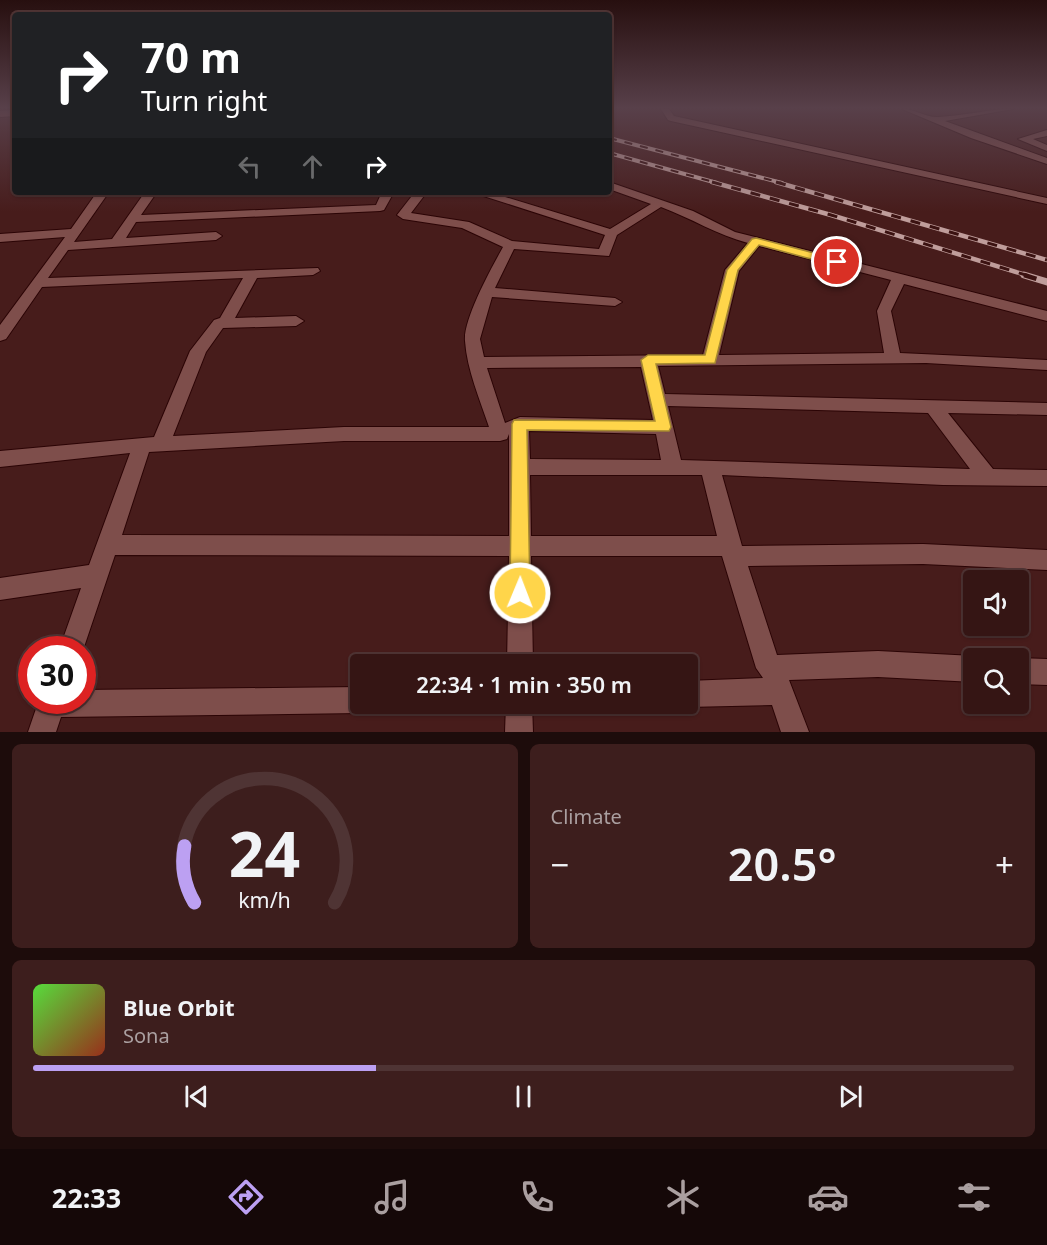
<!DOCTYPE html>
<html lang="en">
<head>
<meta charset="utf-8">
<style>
  :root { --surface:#351514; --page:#3d1e1d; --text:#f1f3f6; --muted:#aa9fa0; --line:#4f3434; --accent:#bca0f2 }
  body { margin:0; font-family:"Noto Sans",sans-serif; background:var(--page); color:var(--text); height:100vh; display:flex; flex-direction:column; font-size:22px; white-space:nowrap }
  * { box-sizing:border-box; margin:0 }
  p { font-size:20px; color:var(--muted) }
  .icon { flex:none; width:33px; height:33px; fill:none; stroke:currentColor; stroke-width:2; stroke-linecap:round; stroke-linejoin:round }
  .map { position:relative; height:732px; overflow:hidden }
  .panel { display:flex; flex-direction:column; gap:12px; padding:12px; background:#1d0c0b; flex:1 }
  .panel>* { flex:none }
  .banner { position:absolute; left:12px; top:12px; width:600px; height:183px; border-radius:6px; box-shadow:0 2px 4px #0004,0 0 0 2px var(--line); background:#202124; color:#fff; overflow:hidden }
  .tools { position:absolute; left:963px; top:570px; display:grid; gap:12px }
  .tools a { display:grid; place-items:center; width:66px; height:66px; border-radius:6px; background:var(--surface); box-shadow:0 2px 4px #0004,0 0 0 2px var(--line); font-size:30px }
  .speed { position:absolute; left:18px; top:636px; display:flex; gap:12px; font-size:30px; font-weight:700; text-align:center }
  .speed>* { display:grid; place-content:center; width:78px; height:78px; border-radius:50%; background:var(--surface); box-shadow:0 2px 4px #0004,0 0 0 2px var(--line); line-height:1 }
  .speed .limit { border:9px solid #d22; background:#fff; color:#111 }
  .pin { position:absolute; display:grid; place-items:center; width:51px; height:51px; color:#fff; margin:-26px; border:3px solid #fff; border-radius:50%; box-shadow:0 2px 6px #0007 }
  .me { position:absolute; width:66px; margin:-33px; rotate:1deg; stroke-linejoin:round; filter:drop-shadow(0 0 4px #0008) }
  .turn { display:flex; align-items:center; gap:21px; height:126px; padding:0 30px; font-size:27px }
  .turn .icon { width:78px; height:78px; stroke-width:2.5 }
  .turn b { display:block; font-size:42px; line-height:51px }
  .lanes { display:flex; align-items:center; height:57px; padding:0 30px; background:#0003; justify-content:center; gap:30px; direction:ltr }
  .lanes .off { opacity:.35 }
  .big { font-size:45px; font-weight:600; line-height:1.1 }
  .panel .widget { flex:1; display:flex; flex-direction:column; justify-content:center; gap:9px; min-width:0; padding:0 21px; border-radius:9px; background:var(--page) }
  .panel .dial { align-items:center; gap:0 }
  .dial svg { height:156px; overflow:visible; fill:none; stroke:var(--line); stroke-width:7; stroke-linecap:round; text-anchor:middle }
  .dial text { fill:var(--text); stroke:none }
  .song { display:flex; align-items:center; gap:18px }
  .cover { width:72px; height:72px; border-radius:9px; background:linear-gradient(135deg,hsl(110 70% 55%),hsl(10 70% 35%)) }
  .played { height:6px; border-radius:3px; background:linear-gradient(90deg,var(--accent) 35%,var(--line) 35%) }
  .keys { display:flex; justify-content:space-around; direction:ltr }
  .heat { display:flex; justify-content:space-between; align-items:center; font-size:33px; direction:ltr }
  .panel .tiles { flex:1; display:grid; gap:12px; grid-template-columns:1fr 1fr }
  .widget:last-child { grid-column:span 2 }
  .trip { position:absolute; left:350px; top:654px; width:348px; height:60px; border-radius:6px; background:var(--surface); box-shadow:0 2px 4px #0004,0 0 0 2px var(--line); font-weight:600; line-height:60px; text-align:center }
  .dock { display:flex; height:96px; justify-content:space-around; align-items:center; background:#150808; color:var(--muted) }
  .dock .icon { width:42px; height:42px }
  .dock .selected { color:var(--accent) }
  .dock b { font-size:27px; color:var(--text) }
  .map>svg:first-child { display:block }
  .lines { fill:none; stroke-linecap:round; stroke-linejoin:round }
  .minor-casing { stroke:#2b0405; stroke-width:2 }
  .minor { fill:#7e4e4b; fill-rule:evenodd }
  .rail-far2-casing { stroke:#bf9d9b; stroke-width:4 }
  .rail-far1-casing { stroke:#bf9d9b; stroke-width:4.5 }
  .rail-casing { stroke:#bf9d9b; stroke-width:7 }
  .rail-far2 { stroke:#3b1211; stroke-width:2; stroke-dasharray:8; stroke-linecap:butt }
  .rail-far1 { stroke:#3b1211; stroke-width:3; stroke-dasharray:10; stroke-linecap:butt }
  .rail { stroke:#3b1211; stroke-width:4.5; stroke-dasharray:13; stroke-linecap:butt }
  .route { fill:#ffd54a; stroke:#a68a30; stroke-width:1.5 }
</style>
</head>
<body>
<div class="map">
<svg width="1047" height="732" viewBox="0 0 1047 732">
  <rect width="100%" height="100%" fill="#471c1b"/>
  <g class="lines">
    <defs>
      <g id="minor">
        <path d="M661,109H669L674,116L1047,198V204L671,121L668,120Z"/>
        <path d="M902,109C915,109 927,118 938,117C963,116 988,109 1013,109L945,121L1047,158V164L971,138Z"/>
        <path d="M15,110V116L0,117V111Z"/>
        <path d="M1047,130V136L1033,139L1047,145V151L1018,139Z"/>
        <path d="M609,182L693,211L735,232L1047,311V321L904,284L891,311L900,353L1047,360V370L926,363L658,366L665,394L1047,403V415L948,413L993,469L1047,470V486L943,485L722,475L742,546L923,544L1047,550V570L923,564L748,566L777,655L878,651L974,656L980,658H974V682L878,677L789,680L809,732H781L772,705L687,707L678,704H687V681L763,678L756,668L722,556H531L533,664H507L509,556L115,555L82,653V650H59L81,588L0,600V578L89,565L130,453L0,467V451L154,437L190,351L214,320L220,318L243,278L42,287L6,339L0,341V325L65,237L0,242V234L71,229L97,192H109L74,242L112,239L145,192H157L141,215L376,205L382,192H394L384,210L380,211L136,222L126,238L216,232L222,236L216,240L68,250L48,278L318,268L320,271L313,275L257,278L235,318L296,316L304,321L296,326L223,328L206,352L173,436L344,427H489C480,400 467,370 465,341C463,319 492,267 503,247L462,228L403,219L397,215L415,192H427L411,213L469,222L512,241L599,249L605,235L471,192H489L610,229L651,204L609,189ZM661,207C691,218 717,235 748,243L725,270L703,355L484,357L480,339L492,297L615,306L622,302L615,298L495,288L514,249L609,256L617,235ZM759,246L891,280L877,311L884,353L719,355L739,271ZM641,367L653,420L520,417L505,423L487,368ZM668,406L928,413L970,469L681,460ZM529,431L656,434L661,460L530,459ZM509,434V536L122,535L149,452L344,441H500L507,439ZM530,475H702L717,536H531Z"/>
        <path d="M1017,658H1018L1047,659V685L1018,684Z"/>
        <path d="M360,687V704H372L369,709L360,713L61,717L56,732H28L39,700H82V690Z"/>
        <path d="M506,704H532L533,732H505Z"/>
      </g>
    </defs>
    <use href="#minor" class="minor-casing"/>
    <use href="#minor" class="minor"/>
    <defs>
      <g id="rail-far2">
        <path d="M609,138L782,183"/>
        <path d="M609,153L717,183"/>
      </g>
      <g id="rail-far1">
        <path d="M712,182L831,215L1029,276"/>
        <path d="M776,182L1047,260"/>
      </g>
      <path id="rail" d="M1024,275L1047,282"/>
    </defs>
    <use href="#rail-far2" class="rail-far2-casing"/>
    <use href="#rail-far1" class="rail-far1-casing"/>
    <use href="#rail" class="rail-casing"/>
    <use href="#rail-far2" class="rail-far2"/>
    <use href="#rail-far1" class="rail-far1"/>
    <use href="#rail" class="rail"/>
  </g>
  <linearGradient id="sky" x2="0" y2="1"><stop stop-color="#270f0f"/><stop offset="0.51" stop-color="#58404a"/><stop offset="1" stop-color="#58404a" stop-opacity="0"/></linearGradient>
  <rect width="1047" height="212" fill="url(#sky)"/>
  <path class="route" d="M756,238L841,260L842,262L837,266L759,245L738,270L715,363L656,364L671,427L669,431L527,430L530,593L527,600L520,603L513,600L510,593L512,424L514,420L655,421L641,360L648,355H705L727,270L752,239Z"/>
</svg>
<div class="tools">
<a><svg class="icon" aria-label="sound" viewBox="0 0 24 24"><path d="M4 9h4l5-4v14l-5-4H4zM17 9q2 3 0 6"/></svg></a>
<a><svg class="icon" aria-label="search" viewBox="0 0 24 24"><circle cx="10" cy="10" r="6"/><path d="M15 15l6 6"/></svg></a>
</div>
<div class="speed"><div class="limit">30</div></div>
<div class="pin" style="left:837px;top:262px;background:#d93025"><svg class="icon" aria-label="arrive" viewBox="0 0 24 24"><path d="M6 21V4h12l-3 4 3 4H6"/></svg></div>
<svg class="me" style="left:520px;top:593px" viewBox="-20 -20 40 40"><circle r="17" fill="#ffd54a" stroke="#fff" stroke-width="3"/><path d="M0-11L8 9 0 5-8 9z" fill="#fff"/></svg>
<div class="trip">22:34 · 1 min · 350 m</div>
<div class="banner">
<div class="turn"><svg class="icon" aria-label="right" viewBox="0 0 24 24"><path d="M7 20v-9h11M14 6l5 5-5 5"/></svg><div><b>70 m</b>Turn right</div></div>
<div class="lanes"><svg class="icon off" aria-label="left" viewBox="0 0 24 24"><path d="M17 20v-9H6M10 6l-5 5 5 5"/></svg><svg class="icon off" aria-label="ahead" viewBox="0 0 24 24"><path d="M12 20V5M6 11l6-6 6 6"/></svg><svg class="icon" aria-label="right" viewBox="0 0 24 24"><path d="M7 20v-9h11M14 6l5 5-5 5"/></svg></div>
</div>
</div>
<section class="panel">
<div class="tiles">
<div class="widget dial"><svg viewBox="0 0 100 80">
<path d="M14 69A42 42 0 1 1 86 69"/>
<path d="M14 69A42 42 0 0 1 9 40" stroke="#bca0f2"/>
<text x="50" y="56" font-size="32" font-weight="700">24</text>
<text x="50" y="72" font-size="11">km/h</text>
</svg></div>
<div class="widget"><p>Climate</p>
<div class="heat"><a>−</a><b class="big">20.5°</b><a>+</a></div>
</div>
<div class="widget">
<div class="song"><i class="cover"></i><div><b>Blue Orbit</b><p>Sona</p></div></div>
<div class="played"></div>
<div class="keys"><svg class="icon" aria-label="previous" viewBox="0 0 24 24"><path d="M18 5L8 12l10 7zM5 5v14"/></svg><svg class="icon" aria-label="pause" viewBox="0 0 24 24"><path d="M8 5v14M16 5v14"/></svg><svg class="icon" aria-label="next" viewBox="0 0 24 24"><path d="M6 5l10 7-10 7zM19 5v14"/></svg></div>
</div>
</div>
</section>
<nav class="dock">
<b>22:33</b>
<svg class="icon selected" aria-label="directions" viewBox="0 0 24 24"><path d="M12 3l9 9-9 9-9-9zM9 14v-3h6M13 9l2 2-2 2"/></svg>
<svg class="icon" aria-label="music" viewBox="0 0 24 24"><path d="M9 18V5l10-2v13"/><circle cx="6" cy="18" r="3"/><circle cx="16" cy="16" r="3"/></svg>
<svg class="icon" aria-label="phone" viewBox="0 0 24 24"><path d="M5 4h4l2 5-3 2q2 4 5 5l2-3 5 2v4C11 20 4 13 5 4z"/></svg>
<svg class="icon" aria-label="climate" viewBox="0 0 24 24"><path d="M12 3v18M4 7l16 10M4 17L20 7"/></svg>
<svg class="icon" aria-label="car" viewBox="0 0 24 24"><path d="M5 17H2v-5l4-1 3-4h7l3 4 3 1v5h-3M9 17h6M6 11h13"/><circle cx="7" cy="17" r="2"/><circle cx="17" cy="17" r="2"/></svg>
<svg class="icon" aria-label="filters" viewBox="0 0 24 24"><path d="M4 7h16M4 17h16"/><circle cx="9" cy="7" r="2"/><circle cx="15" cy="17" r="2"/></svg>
</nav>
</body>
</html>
